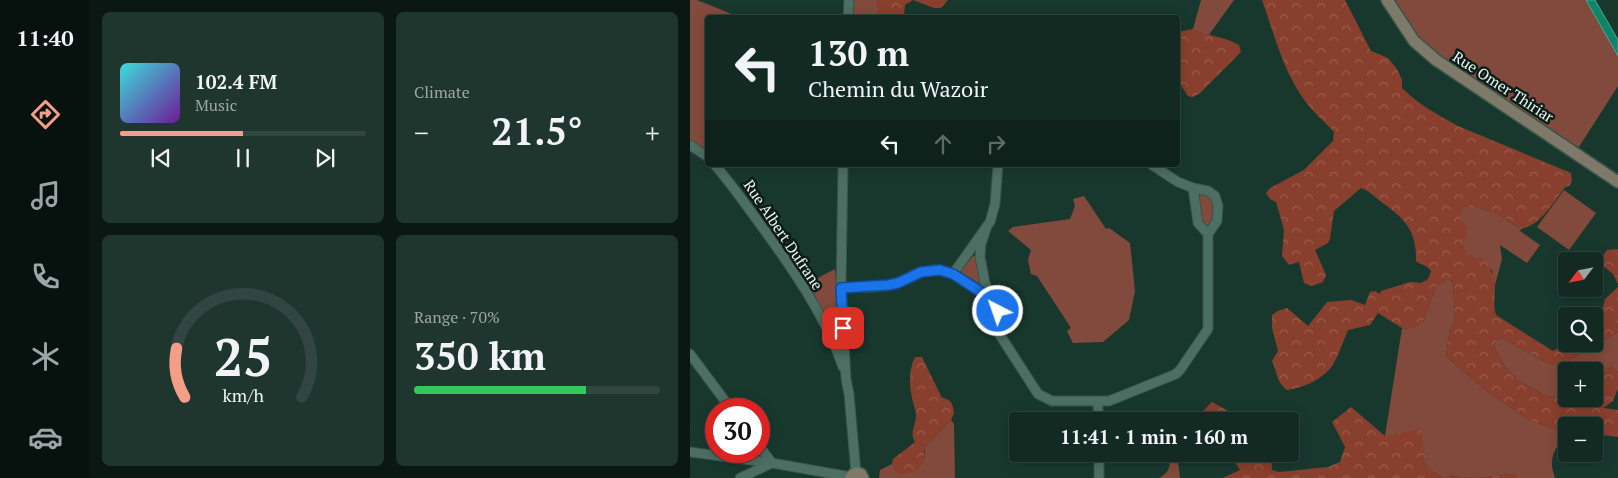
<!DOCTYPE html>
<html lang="en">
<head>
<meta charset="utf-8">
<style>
  :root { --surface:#122a22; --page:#1f362f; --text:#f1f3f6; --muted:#9ca7a5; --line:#314640; --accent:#f49e88 }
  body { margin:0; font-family:"PT Serif",serif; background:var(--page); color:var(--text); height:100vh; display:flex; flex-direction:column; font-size:19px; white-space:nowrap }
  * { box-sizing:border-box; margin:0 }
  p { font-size:16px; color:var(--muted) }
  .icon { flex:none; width:28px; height:28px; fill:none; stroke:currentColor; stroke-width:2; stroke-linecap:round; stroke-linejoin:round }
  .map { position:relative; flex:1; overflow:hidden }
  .details { display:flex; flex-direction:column; gap:12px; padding:12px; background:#0a1713; width:600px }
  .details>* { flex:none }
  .hud { position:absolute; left:15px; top:15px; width:475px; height:152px; border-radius:5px; box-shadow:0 2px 12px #0003,0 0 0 1px var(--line); background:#122a22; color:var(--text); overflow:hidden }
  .needle { width:32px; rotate:238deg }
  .tools { position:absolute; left:868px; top:252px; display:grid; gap:10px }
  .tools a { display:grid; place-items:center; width:45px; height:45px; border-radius:5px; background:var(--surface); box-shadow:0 2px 12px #0003,0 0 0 1px var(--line); font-size:25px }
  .speed { position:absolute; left:15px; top:398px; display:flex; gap:10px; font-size:25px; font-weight:700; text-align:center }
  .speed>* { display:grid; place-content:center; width:65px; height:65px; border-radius:50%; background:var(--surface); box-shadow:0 2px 12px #0003,0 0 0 1px var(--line); line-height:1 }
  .speed .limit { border:8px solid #d22; background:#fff; color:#111 }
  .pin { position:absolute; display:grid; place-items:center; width:42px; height:42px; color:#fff; margin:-21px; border-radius:10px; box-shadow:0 2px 8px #0006 }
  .me { position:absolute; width:55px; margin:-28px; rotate:319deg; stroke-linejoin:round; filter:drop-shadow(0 0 4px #0008) }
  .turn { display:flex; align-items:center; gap:18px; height:105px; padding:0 20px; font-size:22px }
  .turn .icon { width:65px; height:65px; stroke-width:2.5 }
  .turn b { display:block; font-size:35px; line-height:42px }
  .lanes { display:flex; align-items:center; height:48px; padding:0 20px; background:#0003; justify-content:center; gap:25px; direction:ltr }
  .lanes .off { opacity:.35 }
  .big { font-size:38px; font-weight:700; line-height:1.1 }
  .details .card { flex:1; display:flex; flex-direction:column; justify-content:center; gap:8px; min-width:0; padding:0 18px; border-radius:8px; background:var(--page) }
  .details .dial { align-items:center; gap:0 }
  .dial svg { height:130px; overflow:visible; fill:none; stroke:var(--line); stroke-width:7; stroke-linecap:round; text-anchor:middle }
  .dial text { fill:var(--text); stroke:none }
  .song { display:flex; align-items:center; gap:15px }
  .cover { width:60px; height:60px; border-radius:8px; background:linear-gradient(135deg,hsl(180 70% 55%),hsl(280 70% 35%)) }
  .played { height:5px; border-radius:2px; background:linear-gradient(90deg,var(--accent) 50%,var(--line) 50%) }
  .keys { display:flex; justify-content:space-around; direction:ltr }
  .heat { display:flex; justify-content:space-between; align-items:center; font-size:28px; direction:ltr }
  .charge { height:8px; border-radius:4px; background:linear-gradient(90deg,#34c759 70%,var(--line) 0) }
  .details .tiles { flex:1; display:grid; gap:12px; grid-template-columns:repeat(2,1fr) }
  .trip { position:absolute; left:319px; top:412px; width:290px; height:50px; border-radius:5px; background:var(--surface); box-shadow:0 2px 12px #0003,0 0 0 1px var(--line); font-weight:700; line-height:50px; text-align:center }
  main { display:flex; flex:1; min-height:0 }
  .dock { display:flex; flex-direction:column; width:90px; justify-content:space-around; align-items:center; background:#07110e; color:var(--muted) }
  .dock .icon { width:35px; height:35px }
  .dock .on { color:var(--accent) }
  .dock b { font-size:22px; color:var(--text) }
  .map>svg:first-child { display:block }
  .green { fill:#824a3c }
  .forest { fill:url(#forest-crowns) }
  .water { fill:url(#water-ripples); stroke:#4ea892 }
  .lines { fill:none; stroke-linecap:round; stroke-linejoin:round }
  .street-casing { stroke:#37534b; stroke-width:11 }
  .secondary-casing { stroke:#37534b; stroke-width:14 }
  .street { stroke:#4d6e63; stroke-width:9 }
  .secondary { stroke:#7f796a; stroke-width:11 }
  .route-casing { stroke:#114b97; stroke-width:12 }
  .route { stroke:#1a73e8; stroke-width:9 }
  .labels { text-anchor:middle; stroke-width:5; stroke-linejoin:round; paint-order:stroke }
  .street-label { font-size:15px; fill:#e7f9f2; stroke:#0e1c17 }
</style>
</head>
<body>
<main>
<nav class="dock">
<b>11:40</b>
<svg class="icon on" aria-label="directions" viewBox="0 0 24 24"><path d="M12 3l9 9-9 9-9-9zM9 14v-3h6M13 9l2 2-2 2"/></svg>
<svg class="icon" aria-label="music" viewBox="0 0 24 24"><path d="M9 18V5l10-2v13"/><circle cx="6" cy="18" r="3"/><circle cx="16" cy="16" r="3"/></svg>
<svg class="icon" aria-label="phone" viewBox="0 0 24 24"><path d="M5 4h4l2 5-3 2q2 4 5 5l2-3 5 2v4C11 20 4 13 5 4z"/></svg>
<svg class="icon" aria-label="climate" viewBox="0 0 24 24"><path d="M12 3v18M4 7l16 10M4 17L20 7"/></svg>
<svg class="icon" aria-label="car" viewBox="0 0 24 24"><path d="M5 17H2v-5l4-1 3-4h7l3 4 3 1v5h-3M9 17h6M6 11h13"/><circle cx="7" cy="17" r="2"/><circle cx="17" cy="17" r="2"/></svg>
</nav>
<section class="details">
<div class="tiles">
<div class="card">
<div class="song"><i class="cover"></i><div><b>102.4 FM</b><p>Music</p></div></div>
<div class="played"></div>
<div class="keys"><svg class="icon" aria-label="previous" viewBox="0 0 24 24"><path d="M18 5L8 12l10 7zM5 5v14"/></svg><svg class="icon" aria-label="pause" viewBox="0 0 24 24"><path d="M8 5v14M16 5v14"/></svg><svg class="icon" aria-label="next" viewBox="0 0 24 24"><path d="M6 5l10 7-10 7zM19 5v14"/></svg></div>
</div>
<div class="card"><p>Climate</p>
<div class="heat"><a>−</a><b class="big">21.5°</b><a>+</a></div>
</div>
<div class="card dial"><svg viewBox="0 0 100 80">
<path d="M14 69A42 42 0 1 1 86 69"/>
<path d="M14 69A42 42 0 0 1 9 39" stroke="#f49e88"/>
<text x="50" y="56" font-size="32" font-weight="700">25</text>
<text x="50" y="72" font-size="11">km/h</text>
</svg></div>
<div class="card"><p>Range · 70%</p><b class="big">350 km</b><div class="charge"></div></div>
</div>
</section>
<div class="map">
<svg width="928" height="478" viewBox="0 0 928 478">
  <defs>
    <pattern id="forest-crowns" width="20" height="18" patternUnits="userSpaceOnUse" patternTransform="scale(1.25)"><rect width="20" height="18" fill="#893f2d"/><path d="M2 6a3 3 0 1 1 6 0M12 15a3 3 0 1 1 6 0" fill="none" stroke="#9a5c4c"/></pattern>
    <pattern id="water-ripples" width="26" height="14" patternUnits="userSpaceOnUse" patternTransform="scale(1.25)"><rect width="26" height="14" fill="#0c8569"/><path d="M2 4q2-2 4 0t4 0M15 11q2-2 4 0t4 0" fill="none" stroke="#266b5b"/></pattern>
  </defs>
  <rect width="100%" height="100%" fill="#18382e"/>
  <g class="green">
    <path d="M0,0H7L49,17L18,18L17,157L0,145Z"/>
    <path d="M159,0H187L189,17L158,18Z"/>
    <path d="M511,0H544L518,36L503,29Z"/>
    <path d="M697,0H896L928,56V86L885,153L746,60Z"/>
    <path d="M874,190L906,213L879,250L847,227Z"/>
    <path d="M511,194H517L524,201V218L519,225H515L511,222L508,197Z"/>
    <path d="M394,196L416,229L419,228L440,243L445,291L439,320L413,342L383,343L377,331L381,328L347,276L341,274L338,260L341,250L318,231L323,227L380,219L385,206L383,199Z"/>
    <path d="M782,206L806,213L831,229L830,231L850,245L837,263L810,245L812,259L805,285L802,270L783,258L774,249V238L777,230L769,215L772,207Z"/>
    <path d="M283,256H285L291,282V284L288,285L273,276L271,271Z"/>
    <path d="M145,269L150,340L149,342L118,283Z"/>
    <path d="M758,278L763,283L765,321L760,328L756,356L795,390L841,421L876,432C866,450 857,456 865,478H830L820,474L789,478L750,476L695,436L712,328L717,329L733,322L746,287Z"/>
    <path d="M928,332V372L921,367L905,377L904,379V371H876V399H891L888,401L857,396L829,381L815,367L804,346L807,340L811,337L860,365L878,361Z"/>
    <path d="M261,420L264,424L265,478H189L190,470L202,464L206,471L235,458V447Z"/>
    <path d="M472,454H487L490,478H469C477,474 481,468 479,459Z"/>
  </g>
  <g class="forest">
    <path d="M187,0H258L251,8H244L223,0L215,5L214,15L215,17L189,18Z"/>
    <path d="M572,0H655L681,51L698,58L707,69L712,80V88C728,104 748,115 768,126L881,173L882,181L879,186L875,187C863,203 851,225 831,229C813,217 795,205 772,207L769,215L778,230L774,238V249L783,258H793C800,267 805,276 805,287C805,297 803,306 806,315L863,351L876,343L904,344V323L913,307L915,299L928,287V332L878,361L860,365L811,337L807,340L804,346L815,367L829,381L857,396L888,401L891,399H904C904,383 902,371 921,367L928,372V388L923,401L913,408L928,410V437L904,434V426H876V432L841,421L795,390L756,356L760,328L765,321L763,283L758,278L746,287L733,322L727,327L717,329L712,328L688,313L680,325L658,330C653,341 647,361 639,370C628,381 612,388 597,390C585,380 588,373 582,361L588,351L582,328V315L588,311L597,308L618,326L637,302L661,300L675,305L680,292L685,291L690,294L691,291L720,282L731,283L738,279L741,271C736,264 732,266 726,261C727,230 714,218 690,201C684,196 678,190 671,188L644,211L640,239L638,243L625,250L636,275L633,282L622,286L614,283L609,262L599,265L592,256L594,230L586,202L580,199L576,193L580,188L614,170L643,141L644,132C635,122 623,112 615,101C593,71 584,34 572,0Z"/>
    <path d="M503,29C518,36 535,37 549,45L551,52L509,94L502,97L498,96L488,81V32Z"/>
    <path d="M927,249L928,250V284L923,274L913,266L912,257L917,250Z"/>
    <path d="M225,357H232L252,398C261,399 263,404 264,413L261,420L235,447C234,451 235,456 234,460C232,471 220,473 210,474L206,471L202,464L203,459L225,442C219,433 226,425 226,415C225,407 222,400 221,392C219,381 220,366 225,357Z"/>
    <path d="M522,402L556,421H519L513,411Z"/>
    <path d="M661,407L695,436L731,429L736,465L750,476L789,478L820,474H826L830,478H533L550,470L540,454H581L582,470L589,472L638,467L650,462L655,447L642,422Z"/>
  </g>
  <path class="water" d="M896,0H905L928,40V56Z"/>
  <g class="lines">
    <defs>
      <g id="street">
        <path d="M158,18L159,0"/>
        <path d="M0,145L18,157"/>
        <path d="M25,165C42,185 57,206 72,227C103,269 136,317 153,367"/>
        <path d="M153,165L151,288L156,379L159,394L166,473"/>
        <path d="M503,188L508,223L518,234"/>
        <path d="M296,229L291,244L290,257L295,283L308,311V332L348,394L362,401H419L486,374L490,370L518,329V234L527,221L528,206L525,196L518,191L503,188L488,182L462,165"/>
        <path d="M263,274L300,222L305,204L308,165"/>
        <path d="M151,288C167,287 185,288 201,285C220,281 233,266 253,271C271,275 288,290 303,300"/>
        <path d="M0,354L41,409"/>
        <path d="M408,402V421"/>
        <path d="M69,446L82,463"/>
        <path d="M0,452L82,463L161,477"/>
        <path d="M409,454V478"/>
        <path d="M50,478L82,463"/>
      </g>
      <g id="secondary">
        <path d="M697,0L724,41L746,60L928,182"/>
        <path d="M161,478C162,474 166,472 171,474L173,478"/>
      </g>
    </defs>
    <use href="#street" class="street-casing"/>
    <use href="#secondary" class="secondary-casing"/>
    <use href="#street" class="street"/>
    <use href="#secondary" class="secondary"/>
  </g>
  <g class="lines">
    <defs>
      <path id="route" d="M153,328L151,288L198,285L208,283L231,272L250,270L263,274L303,300L308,311"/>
    </defs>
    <use href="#route" class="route-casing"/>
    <use href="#route" class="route"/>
  </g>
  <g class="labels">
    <g class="street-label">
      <text transform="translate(813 87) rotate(33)" y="5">Rue Omer Thiriar</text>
      <text transform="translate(93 235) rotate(56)" y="5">Rue Albert Dufrane</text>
    </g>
  </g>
</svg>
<div class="tools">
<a><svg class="needle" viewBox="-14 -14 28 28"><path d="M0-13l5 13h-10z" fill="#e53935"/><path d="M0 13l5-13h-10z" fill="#9ca7a5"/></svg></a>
<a><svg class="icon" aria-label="search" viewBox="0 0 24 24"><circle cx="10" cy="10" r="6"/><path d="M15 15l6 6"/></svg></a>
<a>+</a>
<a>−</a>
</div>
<div class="speed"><div class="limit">30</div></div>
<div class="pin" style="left:153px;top:328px;background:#d93025"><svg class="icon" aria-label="arrive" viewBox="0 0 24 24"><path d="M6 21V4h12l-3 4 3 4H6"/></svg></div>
<svg class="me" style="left:308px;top:311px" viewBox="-20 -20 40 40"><circle r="17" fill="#1a73e8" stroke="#fff" stroke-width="3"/><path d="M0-11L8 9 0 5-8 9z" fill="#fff"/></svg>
<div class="trip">11:41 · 1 min · 160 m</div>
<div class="hud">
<div class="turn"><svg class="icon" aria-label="left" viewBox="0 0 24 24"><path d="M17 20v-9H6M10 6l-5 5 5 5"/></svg><div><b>130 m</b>Chemin du Wazoir</div></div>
<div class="lanes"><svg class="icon" aria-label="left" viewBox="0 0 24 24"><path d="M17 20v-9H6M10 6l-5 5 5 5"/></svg><svg class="icon off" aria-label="ahead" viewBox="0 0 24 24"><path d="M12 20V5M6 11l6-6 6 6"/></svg><svg class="icon off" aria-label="right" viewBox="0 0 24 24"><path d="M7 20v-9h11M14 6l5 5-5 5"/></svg></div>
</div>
</div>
</main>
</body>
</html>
